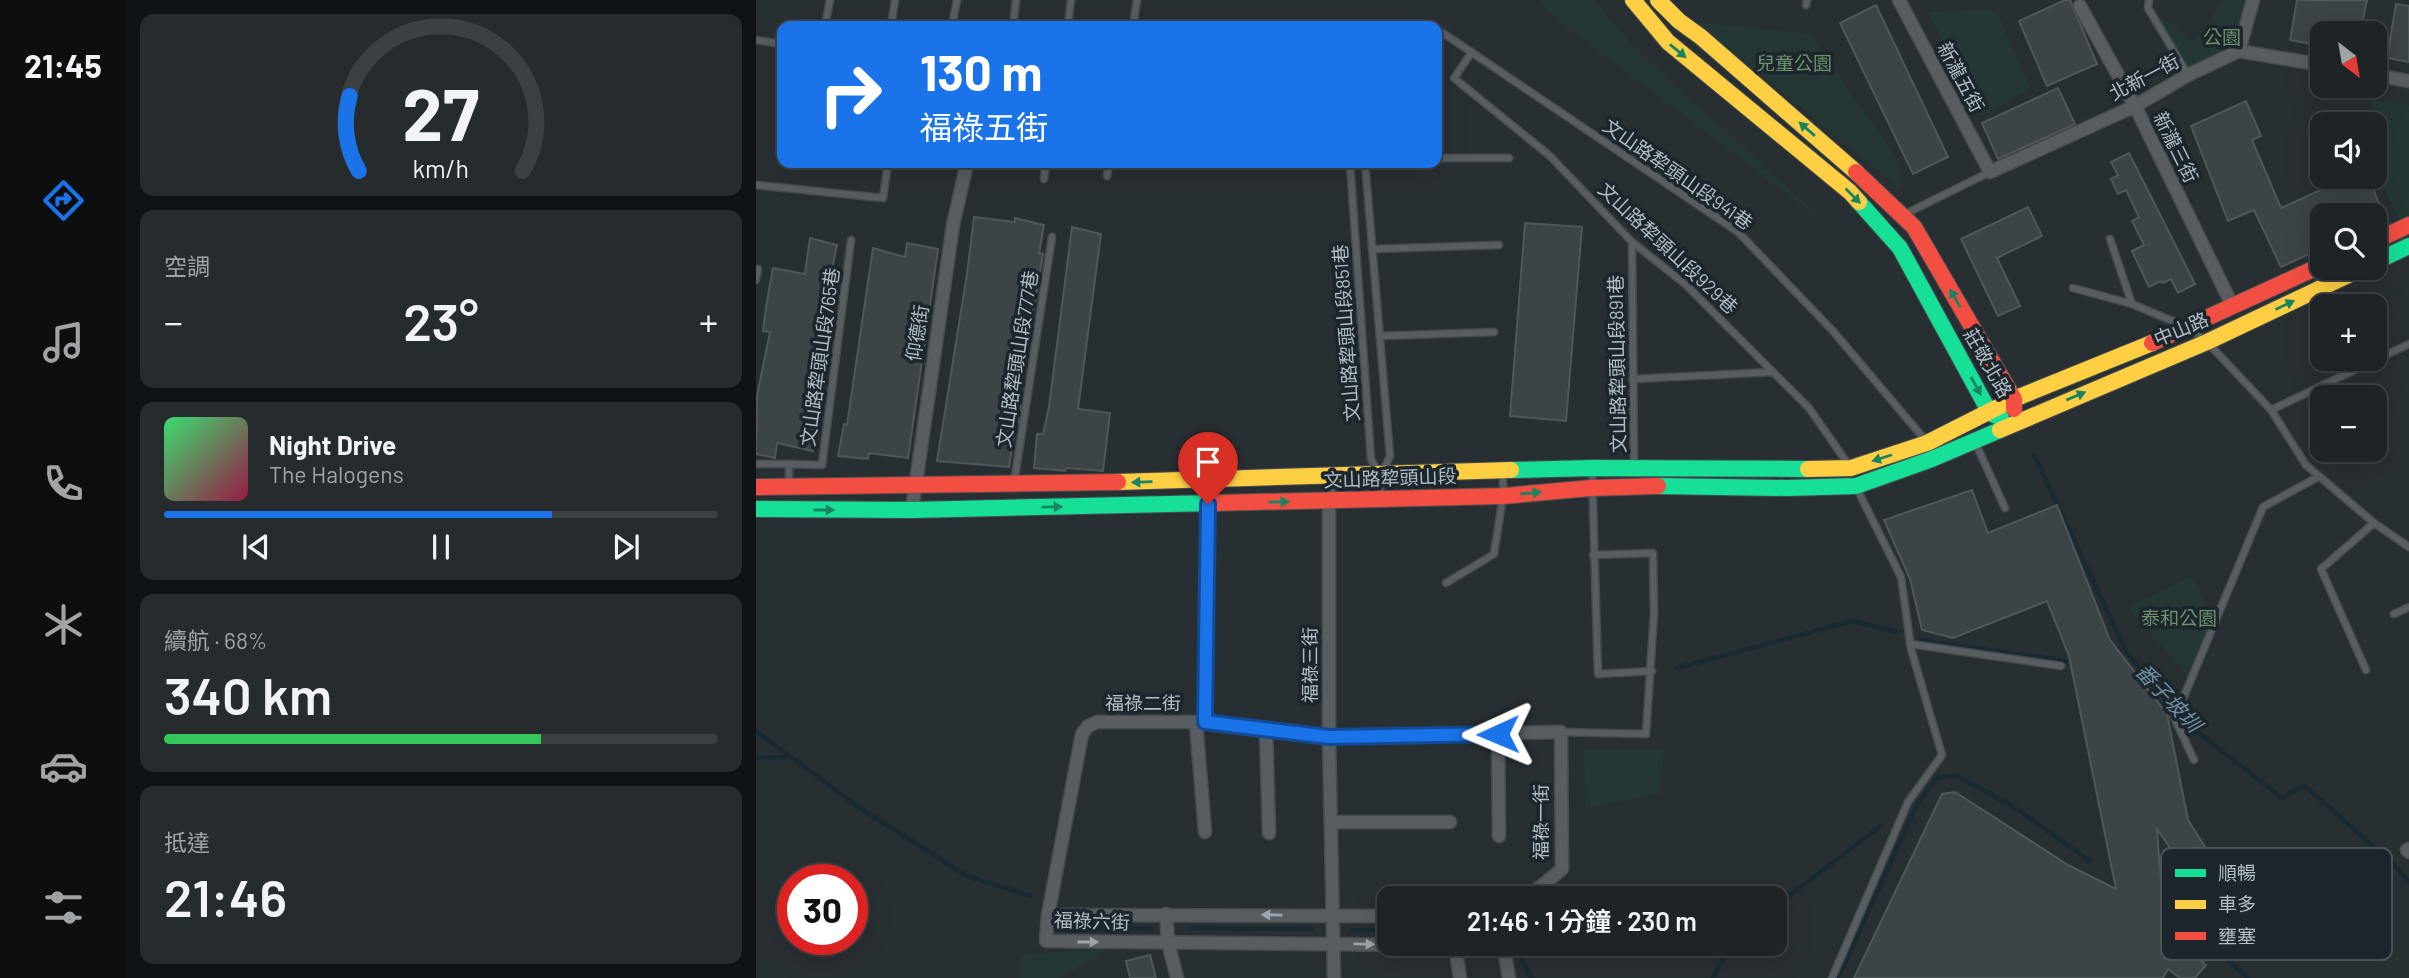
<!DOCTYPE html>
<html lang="zh-TW">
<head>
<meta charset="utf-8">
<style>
  :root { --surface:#1e2326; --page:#262b2e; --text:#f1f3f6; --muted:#a1a4a7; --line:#3c4043; --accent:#1a73e8 }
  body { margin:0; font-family:Barlow,"Noto Sans TC",sans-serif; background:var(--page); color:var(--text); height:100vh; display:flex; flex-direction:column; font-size:26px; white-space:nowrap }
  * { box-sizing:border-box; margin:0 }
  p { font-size:23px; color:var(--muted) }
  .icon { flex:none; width:38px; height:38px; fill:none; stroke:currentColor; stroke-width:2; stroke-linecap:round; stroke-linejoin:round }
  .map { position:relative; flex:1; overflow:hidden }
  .panel { display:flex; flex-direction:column; gap:14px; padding:14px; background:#101315; width:630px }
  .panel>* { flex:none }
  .guide { position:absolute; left:21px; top:21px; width:665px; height:147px; border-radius:14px; box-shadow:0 7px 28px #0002,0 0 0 2px var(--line); background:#1a73e8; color:#fff; overflow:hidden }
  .needle { width:46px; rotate:149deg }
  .fabs { position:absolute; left:1554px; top:21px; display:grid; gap:14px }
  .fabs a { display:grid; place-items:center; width:77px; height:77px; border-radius:14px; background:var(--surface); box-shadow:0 7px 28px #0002,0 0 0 2px var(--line); font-size:35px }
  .speed { position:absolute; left:21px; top:864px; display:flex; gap:14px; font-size:35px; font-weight:700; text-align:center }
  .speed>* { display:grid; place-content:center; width:91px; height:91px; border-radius:50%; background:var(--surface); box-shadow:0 7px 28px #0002,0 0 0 2px var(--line); line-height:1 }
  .speed .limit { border:10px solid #d22; background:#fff; color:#111 }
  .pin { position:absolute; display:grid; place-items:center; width:60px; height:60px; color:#fff; margin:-72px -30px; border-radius:50% 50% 50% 0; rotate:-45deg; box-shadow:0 0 7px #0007 }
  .pin .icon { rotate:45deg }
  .me { position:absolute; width:77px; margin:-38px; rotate:269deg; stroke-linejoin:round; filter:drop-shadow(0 0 5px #0008) }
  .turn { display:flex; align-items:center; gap:24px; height:147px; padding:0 28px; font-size:32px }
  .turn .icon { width:91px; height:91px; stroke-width:2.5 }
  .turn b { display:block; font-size:49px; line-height:60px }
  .big { font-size:52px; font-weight:600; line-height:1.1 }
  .panel .tile { flex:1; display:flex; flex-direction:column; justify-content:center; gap:10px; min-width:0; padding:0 24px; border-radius:14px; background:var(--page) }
  .panel .dial { align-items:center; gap:0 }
  .dial svg { height:182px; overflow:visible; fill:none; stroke:var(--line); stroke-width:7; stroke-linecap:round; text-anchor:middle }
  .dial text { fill:var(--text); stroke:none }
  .song { display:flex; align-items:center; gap:21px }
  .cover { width:84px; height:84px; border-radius:10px; background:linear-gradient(135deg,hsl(140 70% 55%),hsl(340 70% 35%)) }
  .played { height:7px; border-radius:4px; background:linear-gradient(90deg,var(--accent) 70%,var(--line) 70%) }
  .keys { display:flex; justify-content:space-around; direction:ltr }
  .heat { display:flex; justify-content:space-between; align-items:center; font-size:38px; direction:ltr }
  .charge { height:10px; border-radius:5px; background:linear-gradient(90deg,#34c759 68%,var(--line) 0) }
  .trip { position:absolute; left:621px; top:886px; width:410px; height:70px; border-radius:14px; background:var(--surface); box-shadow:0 7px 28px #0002,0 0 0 2px var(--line); font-weight:600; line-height:70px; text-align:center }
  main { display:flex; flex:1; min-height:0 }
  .menu { display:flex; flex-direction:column; width:126px; justify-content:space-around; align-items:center; background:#0c0e0f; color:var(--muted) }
  .menu .icon { width:49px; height:49px }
  .menu .active { color:var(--accent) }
  .menu b { font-size:32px; color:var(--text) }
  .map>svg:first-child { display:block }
  .green { fill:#253735 }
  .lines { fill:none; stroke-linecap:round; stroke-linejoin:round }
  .stream { stroke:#192a33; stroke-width:4.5 }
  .building { fill:#3c4447; stroke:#4f575a; stroke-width:2 }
  .lane-casing { stroke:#454c4f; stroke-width:9 }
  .street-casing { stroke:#454c4f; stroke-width:15 }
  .fast-casing { stroke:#454c4f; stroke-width:18 }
  .slow-casing { stroke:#454c4f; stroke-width:18 }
  .jam-casing { stroke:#454c4f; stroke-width:18 }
  .lane { stroke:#575d61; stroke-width:6 }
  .street { stroke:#575d61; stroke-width:12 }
  .fast { stroke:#16e098; stroke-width:16 }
  .slow { stroke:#ffcf43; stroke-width:16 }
  .jam { stroke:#f24e42; stroke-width:16 }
  .oneway { fill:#198362 }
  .oneway2 { fill:#9ba5ab }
  .route-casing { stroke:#114b97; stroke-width:18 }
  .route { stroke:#1a73e8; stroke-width:12 }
  .labels { text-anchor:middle; stroke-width:7; stroke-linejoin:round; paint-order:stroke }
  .park-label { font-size:19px; fill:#6b926b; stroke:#1c262c }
  .street-label { font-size:19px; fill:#b2bdc4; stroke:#1c262c }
  .water-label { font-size:21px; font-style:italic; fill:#6e8f9f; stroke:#1c262c }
  .key { fill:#1c262c; stroke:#49535a; stroke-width:2 }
  .key-label { font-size:19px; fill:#b2bdc4 }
</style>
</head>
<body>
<main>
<nav class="menu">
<b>21:45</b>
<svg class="icon active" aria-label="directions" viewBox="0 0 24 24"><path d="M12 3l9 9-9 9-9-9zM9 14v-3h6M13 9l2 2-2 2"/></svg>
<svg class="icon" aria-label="music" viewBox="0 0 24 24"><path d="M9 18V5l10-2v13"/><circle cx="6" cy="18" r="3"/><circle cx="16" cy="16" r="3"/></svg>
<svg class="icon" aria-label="phone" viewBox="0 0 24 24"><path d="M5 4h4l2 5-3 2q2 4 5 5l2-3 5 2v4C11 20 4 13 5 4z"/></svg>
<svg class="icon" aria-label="climate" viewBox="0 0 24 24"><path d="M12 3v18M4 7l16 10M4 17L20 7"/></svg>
<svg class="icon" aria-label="car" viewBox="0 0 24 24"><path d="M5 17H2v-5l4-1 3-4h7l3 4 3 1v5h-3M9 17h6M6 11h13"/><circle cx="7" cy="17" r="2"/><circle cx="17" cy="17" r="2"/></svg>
<svg class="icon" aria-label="filters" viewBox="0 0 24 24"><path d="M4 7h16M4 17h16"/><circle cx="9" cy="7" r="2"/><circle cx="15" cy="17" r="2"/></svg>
</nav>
<section class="panel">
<div class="tile dial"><svg viewBox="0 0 100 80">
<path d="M14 69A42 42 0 1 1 86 69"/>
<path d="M14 69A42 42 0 0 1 10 36" stroke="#1a73e8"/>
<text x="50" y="56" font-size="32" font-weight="700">27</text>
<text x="50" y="72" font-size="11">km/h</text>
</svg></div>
<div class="tile"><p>空調</p>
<div class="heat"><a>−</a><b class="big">23°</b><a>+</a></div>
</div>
<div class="tile">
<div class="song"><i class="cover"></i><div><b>Night Drive</b><p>The Halogens</p></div></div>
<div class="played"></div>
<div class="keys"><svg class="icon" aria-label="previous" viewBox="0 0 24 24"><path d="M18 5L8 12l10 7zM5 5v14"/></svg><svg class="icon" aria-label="pause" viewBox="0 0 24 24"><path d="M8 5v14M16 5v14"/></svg><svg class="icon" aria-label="next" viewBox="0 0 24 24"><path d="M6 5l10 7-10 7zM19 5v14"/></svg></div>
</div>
<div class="tile"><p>續航 · 68%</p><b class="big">340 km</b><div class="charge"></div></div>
<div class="tile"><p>抵達</p><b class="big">21:46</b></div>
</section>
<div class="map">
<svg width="1653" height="978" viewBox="0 0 1653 978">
  <rect width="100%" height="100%" fill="#282f32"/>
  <g class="green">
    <path d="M783,0H838L883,53L1070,223L792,12Z"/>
    <path d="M1468,0H1497L1483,51L1432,75L1392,8L1437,42Z"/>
    <path d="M1240,10L1274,89L1224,116L1172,12Z"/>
    <path d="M941,22L1054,34L1143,162L1145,189Z"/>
    <path d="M1615,99L1653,105V219L1645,222L1619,170V124H1610Z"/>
    <path d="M1436,576L1459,623L1437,681L1372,607Z"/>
    <path d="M828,749H908L905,793L829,808Z"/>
    <path d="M351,949L304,978H262L267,954Z"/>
  </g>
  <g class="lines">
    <g class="stream">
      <path d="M1278,455L1371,653L1435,727L1526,798L1548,785L1636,863L1653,882"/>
      <path d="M1163,640L1310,661"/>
      <path d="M921,668L1097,621L1141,632"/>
      <path d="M0,731L104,808L211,876L275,896"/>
      <path d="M0,758L34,757"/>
      <path d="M1018,907L1125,826"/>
      <path d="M1431,924L1492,978"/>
      <path d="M318,928L395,929"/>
      <path d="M437,928L555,929"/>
      <path d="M596,930H634"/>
      <path d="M758,943L775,978"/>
      <path d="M957,978L970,952L979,943"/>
      <path d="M1082,978L1161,805L1181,778L1200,775L1258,807L1334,861"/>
    </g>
  </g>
  <g class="building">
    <path d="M1309,0H1314L1341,64L1291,86L1263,21Z"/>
    <path d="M1541,0H1611L1604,33H1566V46L1534,40Z"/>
    <path d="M1640,4L1653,6V62L1631,58Z"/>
    <path d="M1120,5L1192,157L1157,174L1084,23Z"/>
    <path d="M1302,88L1319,124L1242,159L1226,123Z"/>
    <path d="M1490,101L1505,136L1496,140L1525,208L1569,188L1564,177H1612L1628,215H1566V248L1525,267L1498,210L1472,221L1435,126Z"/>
    <path d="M1373,153L1439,284L1422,293L1415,279L1407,283L1405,281L1393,287L1376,251L1388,245L1376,221L1383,217L1370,190L1362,194L1355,179L1362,175L1355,162Z"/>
    <path d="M1272,207L1286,236L1241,258L1264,306L1242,316L1205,239Z"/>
    <path d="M218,217L259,222V218L288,225L283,253L287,254L262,401L265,402L262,422H260L253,467L181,461L211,274Z"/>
    <path d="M769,223L826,227L810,421L754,416Z"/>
    <path d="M316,227L345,234L322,409L354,413L347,471L310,468L309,471L278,468L281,434H287L293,407Z"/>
    <path d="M54,238L81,245L74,279L80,280L62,388H65L58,426H62L57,451L21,443L19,458L0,454L1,396L14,332L7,331L10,307L17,268L49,274Z"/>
    <path d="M151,243L182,249L152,458L113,453L112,459L82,456L88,424L91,425L117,248L149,257Z"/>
    <path d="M1216,490L1232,533L1301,505L1354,640L1411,714L1432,820L1472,883L1483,932L1459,940L1449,898L1401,829L1408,925L1450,965L1439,978H1424L1412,969L1407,978H1098L1186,794L1199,792L1312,865L1360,889L1313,656L1291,601L1197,638L1166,630L1154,579L1128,520Z"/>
    <path d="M394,955L400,978H374L370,961Z"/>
  </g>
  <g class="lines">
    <defs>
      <g id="lane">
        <path d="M1393,0L1392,8L1432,75"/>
        <path d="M1050,5L1051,0"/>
        <path d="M69,26L74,0"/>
        <path d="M135,26L139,0"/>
        <path d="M196,26L201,0"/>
        <path d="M257,26L260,0"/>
        <path d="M312,26L315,0"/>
        <path d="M377,26L381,0"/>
        <path d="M681,29L982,232L1076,330L1170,441"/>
        <path d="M0,40L26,44"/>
        <path d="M716,52L698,78L794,156L876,242L929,284L1053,408L1092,464"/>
        <path d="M681,158H753"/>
        <path d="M594,163L615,459L624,476V497"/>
        <path d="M609,163L634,456L627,471"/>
        <path d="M351,176L353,163"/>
        <path d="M288,179L290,163"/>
        <path d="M0,185L127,198L132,163"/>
        <path d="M1155,211L1234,172"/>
        <path d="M1354,239L1376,304L1433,328L1451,342L1515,410L1550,465L1618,523L1653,547"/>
        <path d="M876,242L878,467"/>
        <path d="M616,249L743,245"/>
        <path d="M0,280L2,269"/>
        <path d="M1317,288L1376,304"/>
        <path d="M624,336L738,332"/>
        <path d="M877,379L1017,372"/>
        <path d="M1515,410L1653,344"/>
        <path d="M1219,442L1249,508"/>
        <path d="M0,464H33"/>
        <path d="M836,470L842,674L896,671"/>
        <path d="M258,483L296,237"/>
        <path d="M33,485V464L66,465L95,240"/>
        <path d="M690,583L738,554L747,496V473"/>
        <path d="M1638,614L1653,607"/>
        <path d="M1154,644L1305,666"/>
        <path d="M1610,670L1565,569L1618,523"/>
        <path d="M805,732L890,734L898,613L897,553L837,555"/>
        <path d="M1438,760L1417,715L1429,694L1507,507L1562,477"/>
        <path d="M1076,978L1152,802L1186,755L1155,649L1145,577L1100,487"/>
      </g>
      <g id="street">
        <path d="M1143,0L1234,172L1379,106L1432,75L1483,51L1566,65"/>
        <path d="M1324,6L1379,106L1477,307"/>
        <path d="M1483,51L1497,0"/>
        <path d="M1619,75L1653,81"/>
        <path d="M573,477V737L578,978"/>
        <path d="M156,510L197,225L211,163"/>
        <path d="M440,722L449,832"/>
        <path d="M449,722L451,504"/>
        <path d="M510,729L513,833"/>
        <path d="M742,734L743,836"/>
        <path d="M575,822H694"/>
        <path d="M1653,849L1651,850L1653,852"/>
        <path d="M410,914L412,942L421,978"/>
        <path d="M292,915L634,916"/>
        <path d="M747,943L753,978"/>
        <path d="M699,945L704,978"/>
        <path d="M746,946L290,941L292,915L326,734L332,726L341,722H449L573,737L805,732L806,869L771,898"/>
      </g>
      <g id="fast">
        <path d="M1103,202L1144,248L1234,413L1245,418"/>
        <path d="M1619,262L1653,246"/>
        <path d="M755,470L836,468L1052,469"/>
        <path d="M902,486L1031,488L1100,486L1176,459L1244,430"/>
        <path d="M0,509L156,510L458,503"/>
      </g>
      <g id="slow">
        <path d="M877,0L912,42L1094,192L1103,202"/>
        <path d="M902,0L923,21L945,37L1100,172"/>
        <path d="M1244,430L1451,342L1607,268"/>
        <path d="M1052,469L1095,468L1171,443L1258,399L1396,343"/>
        <path d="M362,482L755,470"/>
      </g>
      <g id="jam">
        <path d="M1100,172L1158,227L1258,399V409"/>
        <path d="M1619,241L1653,225"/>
        <path d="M1396,343L1566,265"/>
        <path d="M0,487L362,482"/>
        <path d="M458,503L747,496L835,488L902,486"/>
      </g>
    </defs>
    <use href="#lane" class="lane-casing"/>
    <use href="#street" class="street-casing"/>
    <use href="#fast" class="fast-casing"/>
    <use href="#slow" class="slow-casing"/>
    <use href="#jam" class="jam-casing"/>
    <use href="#lane" class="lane"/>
    <use href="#street" class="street"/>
    <use href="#fast" class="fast"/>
    <use href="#slow" class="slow"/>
    <use href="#jam" class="jam"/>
  </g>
  <defs><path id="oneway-solid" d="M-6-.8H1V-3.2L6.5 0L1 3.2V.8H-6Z" transform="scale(1.75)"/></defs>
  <g class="oneway">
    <use href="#oneway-solid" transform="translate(922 51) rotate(39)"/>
    <use href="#oneway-solid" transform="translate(1051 129) rotate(-139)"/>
    <use href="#oneway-solid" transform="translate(1097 196) rotate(45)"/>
    <use href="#oneway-solid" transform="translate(1199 298) rotate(-120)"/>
    <use href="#oneway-solid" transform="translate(1529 305) rotate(-25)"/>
    <use href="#oneway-solid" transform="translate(1220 386) rotate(61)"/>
    <use href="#oneway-solid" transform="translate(1320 396) rotate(-23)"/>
    <use href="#oneway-solid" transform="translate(1126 458) rotate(162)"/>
    <use href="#oneway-solid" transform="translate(386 482) rotate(178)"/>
    <use href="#oneway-solid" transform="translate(775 493) rotate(-5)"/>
    <use href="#oneway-solid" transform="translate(523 502) rotate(-1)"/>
    <use href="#oneway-solid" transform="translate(296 507) rotate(-1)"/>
    <use href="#oneway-solid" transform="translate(68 510)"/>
  </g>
  <g class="oneway2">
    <use href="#oneway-solid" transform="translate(516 915) rotate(-179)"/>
    <use href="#oneway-solid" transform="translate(332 942)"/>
    <use href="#oneway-solid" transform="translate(608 944) rotate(1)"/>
  </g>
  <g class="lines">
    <defs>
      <path id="route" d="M452,504L449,722L573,737L742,734"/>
    </defs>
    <use href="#route" class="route-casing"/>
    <use href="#route" class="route"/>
  </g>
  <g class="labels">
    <g class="park-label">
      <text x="1466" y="44">公園</text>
      <text x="1038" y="70">兒童公園</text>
      <text x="1423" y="625">泰和公園</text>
    </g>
    <g class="street-label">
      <text transform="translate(1205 77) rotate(62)" y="7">新瀧五街</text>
      <text transform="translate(1388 77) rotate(-28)" y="7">北新一街</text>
      <text transform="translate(1420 147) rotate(64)" y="7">新瀧三街</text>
      <text transform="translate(922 174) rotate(35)" y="7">文山路犂頭山段941巷</text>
      <text transform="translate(912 248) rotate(43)" y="7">文山路犂頭山段929巷</text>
      <text transform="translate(1425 329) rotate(-23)" y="7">中山路</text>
      <text transform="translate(161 333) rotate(-81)" y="7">仰德街</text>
      <text transform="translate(590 333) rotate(-94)" y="7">文山路犂頭山段851巷</text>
      <text transform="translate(64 357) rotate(-82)" y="7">文山路犂頭山段765巷</text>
      <text transform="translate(261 359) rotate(-81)" y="7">文山路犂頭山段777巷</text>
      <text transform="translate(1232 363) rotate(60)" y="7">莊敬北路</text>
      <text transform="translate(861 364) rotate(-91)" y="7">文山路犂頭山段891巷</text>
      <text transform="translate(634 478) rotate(-2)" y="7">文山路犂頭山段</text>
      <text transform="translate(554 665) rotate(-90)" y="7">福祿三街</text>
      <text x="387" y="710">福祿二街</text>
      <text transform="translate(785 822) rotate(-90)" y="7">福祿一街</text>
      <text transform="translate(336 921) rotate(2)" y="7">福祿六街</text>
    </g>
    <g class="water-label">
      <text transform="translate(1412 698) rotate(47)" y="7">番子坡圳</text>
    </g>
  </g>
  <rect x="1405" y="848" width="231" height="112" rx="10" class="key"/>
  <rect x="1419" y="869" width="31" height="8" fill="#16e098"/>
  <rect x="1419" y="900" width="31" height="9" fill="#ffcf43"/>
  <rect x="1419" y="932" width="31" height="8" fill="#f24e42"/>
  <g class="key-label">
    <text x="1462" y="880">順暢</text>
    <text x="1462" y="911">車多</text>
    <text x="1462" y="943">壅塞</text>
  </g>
</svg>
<div class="fabs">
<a><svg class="needle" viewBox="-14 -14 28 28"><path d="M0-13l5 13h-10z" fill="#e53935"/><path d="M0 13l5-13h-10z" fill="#a1a4a7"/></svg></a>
<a><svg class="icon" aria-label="sound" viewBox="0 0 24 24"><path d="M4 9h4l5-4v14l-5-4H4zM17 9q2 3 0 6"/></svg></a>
<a><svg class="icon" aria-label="search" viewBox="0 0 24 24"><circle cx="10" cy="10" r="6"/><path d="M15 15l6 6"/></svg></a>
<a>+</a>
<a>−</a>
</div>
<div class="speed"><div class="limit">30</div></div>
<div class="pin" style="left:452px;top:504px;background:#d93025"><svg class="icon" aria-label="arrive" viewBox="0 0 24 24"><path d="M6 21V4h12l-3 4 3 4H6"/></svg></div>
<svg class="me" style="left:742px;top:734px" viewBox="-20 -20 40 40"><path d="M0-17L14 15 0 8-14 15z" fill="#1a73e8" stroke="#fff" stroke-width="4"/></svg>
<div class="trip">21:46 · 1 分鐘 · 230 m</div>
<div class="guide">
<div class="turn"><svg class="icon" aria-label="right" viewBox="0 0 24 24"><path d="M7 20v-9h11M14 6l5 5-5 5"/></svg><div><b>130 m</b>福祿五街</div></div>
</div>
</div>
</main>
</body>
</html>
